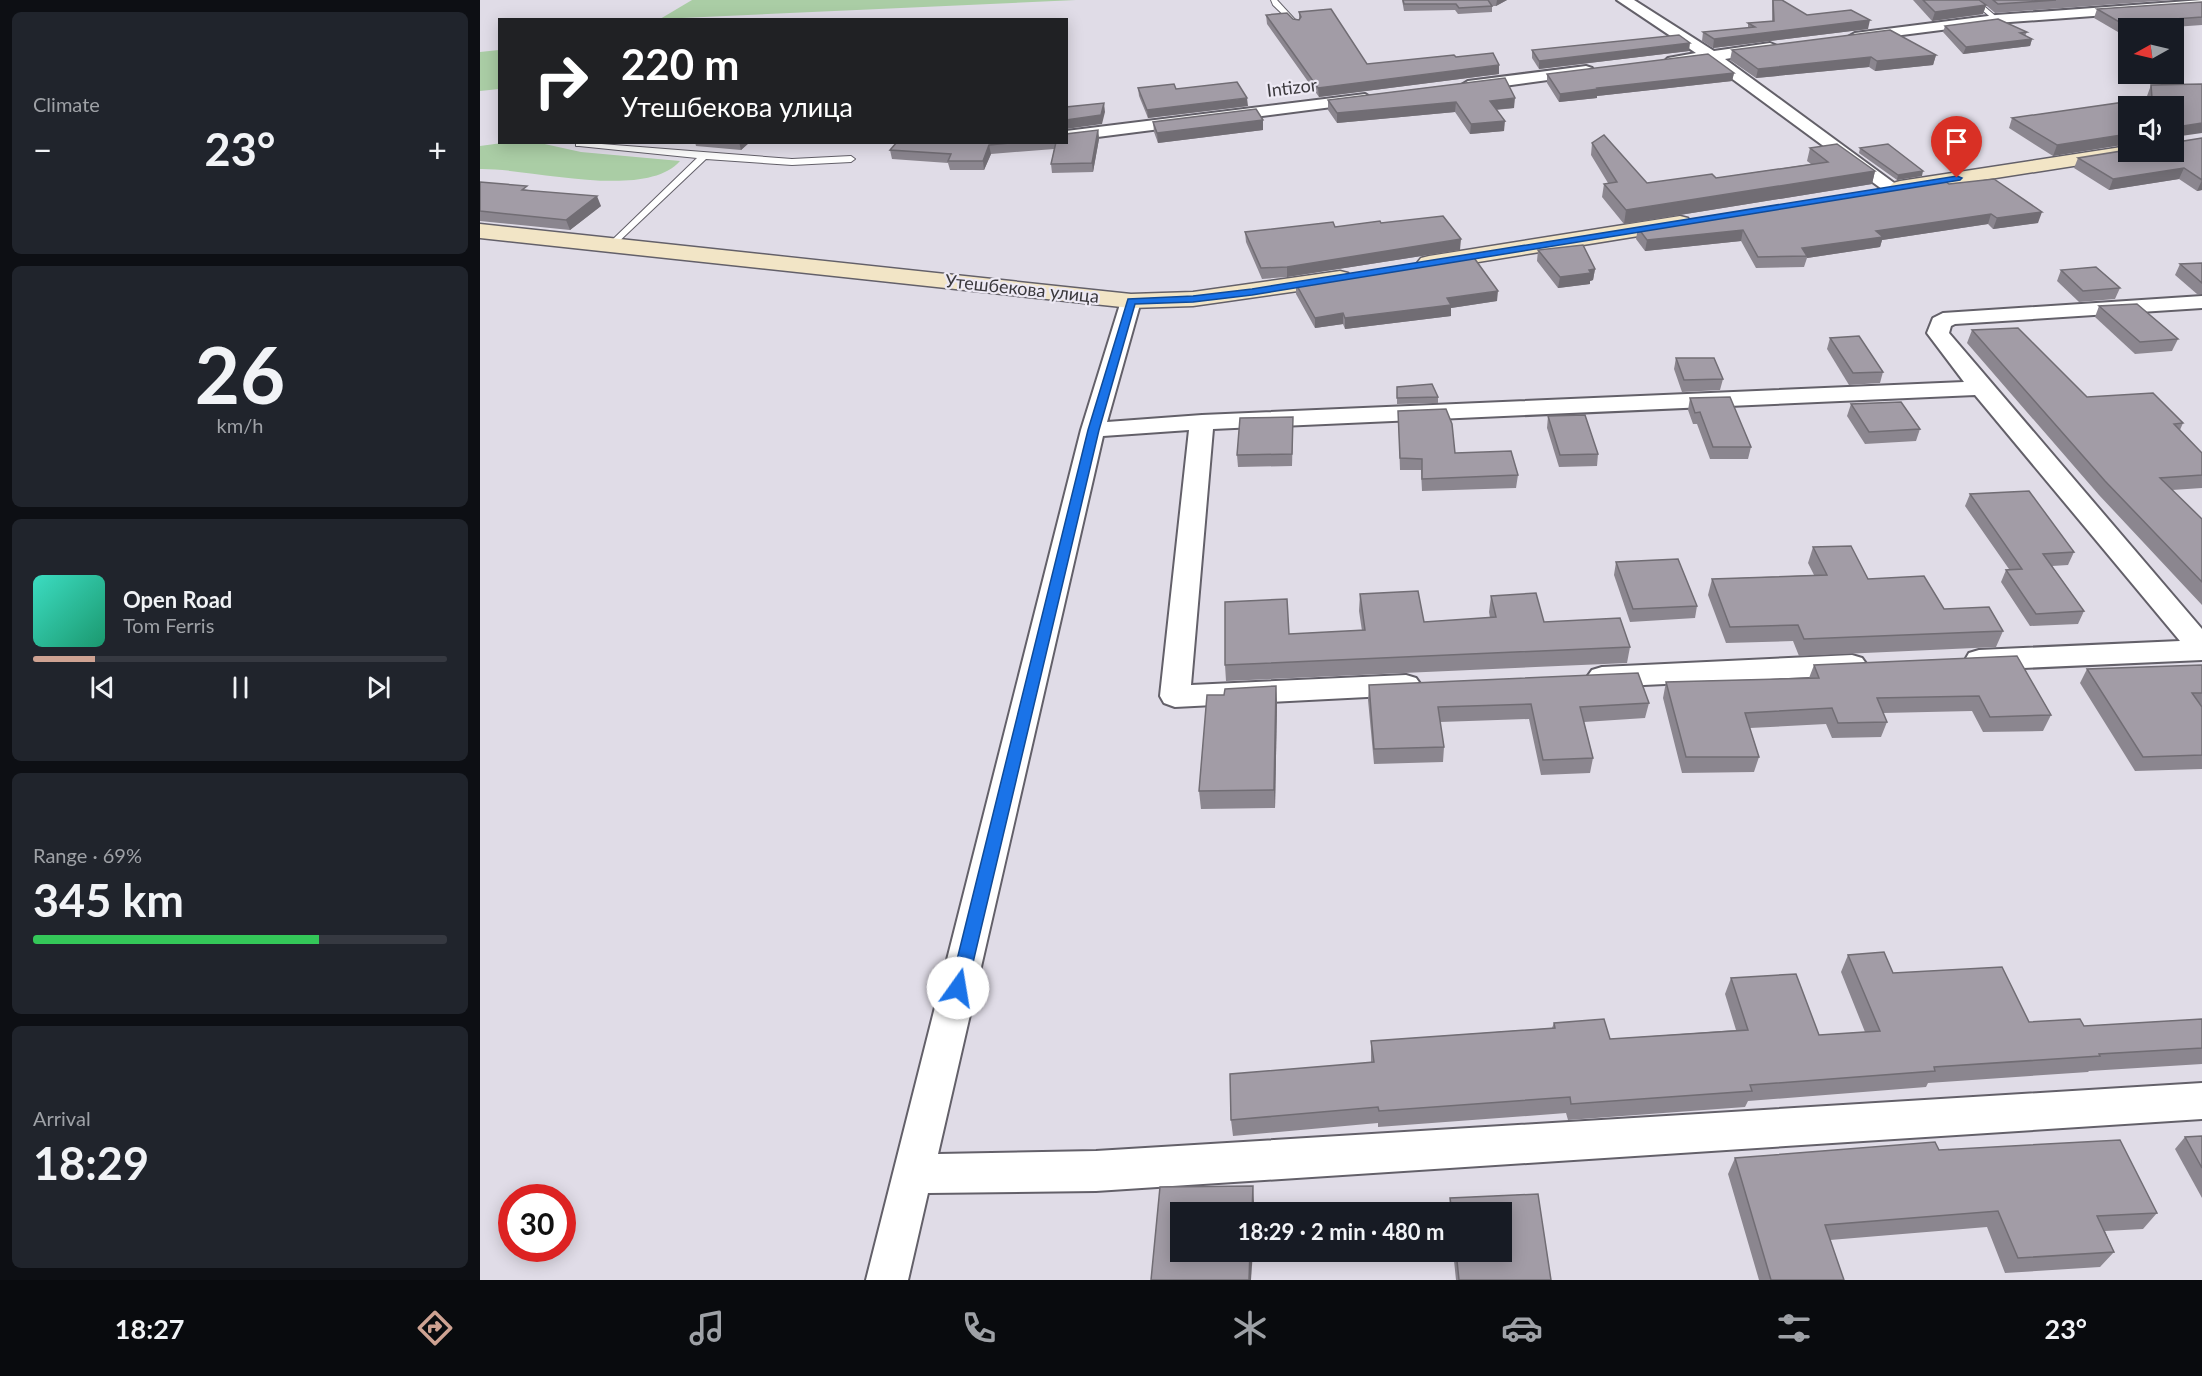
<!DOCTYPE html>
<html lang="en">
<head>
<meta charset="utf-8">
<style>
  :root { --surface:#171b24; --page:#20242c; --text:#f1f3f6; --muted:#9ea1a6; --line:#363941; --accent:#cea292 }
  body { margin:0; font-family:Lato,sans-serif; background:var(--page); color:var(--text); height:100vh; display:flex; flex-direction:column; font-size:22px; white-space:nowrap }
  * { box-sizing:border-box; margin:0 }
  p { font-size:20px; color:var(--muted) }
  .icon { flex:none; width:33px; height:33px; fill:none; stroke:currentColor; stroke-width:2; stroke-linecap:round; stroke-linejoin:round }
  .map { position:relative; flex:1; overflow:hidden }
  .details { display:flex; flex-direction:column; gap:12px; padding:12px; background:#0d0f14; width:480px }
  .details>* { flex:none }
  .banner { position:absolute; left:18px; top:18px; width:570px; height:126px; border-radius:0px; box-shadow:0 3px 15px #0003; background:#202124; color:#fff; overflow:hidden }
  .needle { width:39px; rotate:262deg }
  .tools { position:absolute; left:1638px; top:18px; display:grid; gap:12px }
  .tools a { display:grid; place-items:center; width:66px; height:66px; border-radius:0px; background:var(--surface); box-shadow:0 3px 15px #0003; font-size:30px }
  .speed { position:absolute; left:18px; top:1184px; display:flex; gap:12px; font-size:30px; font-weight:700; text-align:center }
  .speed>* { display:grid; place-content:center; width:78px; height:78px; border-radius:50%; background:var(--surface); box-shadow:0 3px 15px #0003; line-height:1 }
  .speed .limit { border:9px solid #d22; background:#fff; color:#111 }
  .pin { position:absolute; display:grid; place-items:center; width:51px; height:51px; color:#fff; margin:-62px -26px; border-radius:50% 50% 50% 0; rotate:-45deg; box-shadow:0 0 6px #0007 }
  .pin .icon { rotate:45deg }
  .me { position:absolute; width:66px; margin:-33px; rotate:13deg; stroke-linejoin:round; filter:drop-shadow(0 0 4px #0008) }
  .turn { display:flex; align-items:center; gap:21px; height:126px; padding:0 24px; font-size:27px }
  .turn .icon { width:78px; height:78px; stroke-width:2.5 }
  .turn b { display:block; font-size:42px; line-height:51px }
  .big { font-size:45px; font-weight:700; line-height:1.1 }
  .details .tile { flex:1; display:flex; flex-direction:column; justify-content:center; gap:9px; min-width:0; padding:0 21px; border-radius:9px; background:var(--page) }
  .details .dial { align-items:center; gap:0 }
  .dial b { font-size:78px; line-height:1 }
  .song { display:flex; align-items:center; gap:18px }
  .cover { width:72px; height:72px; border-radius:9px; background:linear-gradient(135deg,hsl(170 70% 55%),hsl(160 70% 35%)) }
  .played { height:6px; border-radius:3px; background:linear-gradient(90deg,var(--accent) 15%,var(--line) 15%) }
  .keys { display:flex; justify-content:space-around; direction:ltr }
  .heat { display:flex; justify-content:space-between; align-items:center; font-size:33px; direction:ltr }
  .charge { height:9px; border-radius:4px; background:linear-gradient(90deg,#34c759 69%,var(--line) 0) }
  .trip { position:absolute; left:690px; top:1202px; width:342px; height:60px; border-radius:0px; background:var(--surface); box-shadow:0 3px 15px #0003; font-weight:700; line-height:60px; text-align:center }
  .tabs { display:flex; height:96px; justify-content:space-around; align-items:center; background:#090b0e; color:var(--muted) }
  .tabs .icon { width:42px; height:42px }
  .tabs .on { color:var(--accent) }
  .tabs b { font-size:27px; color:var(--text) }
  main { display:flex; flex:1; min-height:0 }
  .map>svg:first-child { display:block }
  .green { fill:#aacda5 }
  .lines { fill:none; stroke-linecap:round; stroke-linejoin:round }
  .lane-casing { stroke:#636069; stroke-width:2 }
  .street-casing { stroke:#636069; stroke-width:4 }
  .secondary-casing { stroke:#636069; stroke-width:3 }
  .lane { fill:#fff; fill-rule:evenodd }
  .street { fill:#fff; fill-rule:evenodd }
  .secondary { fill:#f2e5c6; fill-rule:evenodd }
  .wall { fill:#8b868f }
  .shaded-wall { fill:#716d74 }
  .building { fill:#a29ca6; stroke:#716d74; stroke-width:1.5 }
  .route { fill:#1a73e8; stroke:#114b97; stroke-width:1.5 }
  .labels { text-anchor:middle; stroke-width:4.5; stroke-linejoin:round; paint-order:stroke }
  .far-street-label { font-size:18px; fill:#3b393d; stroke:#ede9f4 }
</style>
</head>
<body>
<main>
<section class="details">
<div class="tile"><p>Climate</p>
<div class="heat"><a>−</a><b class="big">23°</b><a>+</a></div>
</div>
<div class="tile dial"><b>26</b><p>km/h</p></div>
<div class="tile">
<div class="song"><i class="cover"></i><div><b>Open Road</b><p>Tom Ferris</p></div></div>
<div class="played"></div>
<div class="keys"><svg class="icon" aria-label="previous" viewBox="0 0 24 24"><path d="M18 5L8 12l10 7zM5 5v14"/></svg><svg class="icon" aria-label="pause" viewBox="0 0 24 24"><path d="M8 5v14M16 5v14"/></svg><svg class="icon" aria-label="next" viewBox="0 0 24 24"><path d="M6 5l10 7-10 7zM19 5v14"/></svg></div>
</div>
<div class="tile"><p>Range · 69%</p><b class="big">345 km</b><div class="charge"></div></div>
<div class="tile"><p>Arrival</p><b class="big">18:29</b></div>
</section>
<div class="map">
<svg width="1722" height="1280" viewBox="0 0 1722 1280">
  <rect width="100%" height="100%" fill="#e0dce7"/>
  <g class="green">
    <path d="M212,0H596L180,19Z"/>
    <path d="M19,50V89L0,91V52Z"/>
    <path d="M22,143H60L101,152L200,161C165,201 50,168 0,169V146Z"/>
  </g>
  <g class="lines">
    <defs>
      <g id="lane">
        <path d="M791,0H797L819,24V26H815L793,5Z"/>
        <path d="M1490,0H1497L1519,19L1514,20Z"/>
        <path d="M96,142L312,159L371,156L375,159L371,162L312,165L226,159L132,248L129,247V243L217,158L99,146H96Z"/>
      </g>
      <g id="street">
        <path d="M1137,0H1154L1234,51L1290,43L1295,45L1298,48L1295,51L1245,59L1421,188L1418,192H1406L1228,61L1193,66L1188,64L1185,61L1188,58L1216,53Z"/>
        <path d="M1722,0V8L1516,23L1375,41L1368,37L1375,33L1516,15Z"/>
        <path d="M1106,66L1112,68L1114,71L1112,74L988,91L980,86L988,81Z"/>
        <path d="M885,94L893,99L891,102L586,141V131Z"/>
        <path d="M651,295L658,297L661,301L627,422L722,415L1484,382L1447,333L1453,318L1463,313L1722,296V308L1475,324L1471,326L1469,333L1722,629V660L1499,670L1489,667L1485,660L1489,653L1499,650L1700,641L1495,395L733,429L711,685L926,675L936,678L941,685L936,692L926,695L695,707L684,703L680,696L709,430L623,436L458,1154L616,1151L1722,1083V1119L616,1191L448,1193L428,1280H386L601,430L641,301L644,297Z"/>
        <path d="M1372,655L1382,658L1387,665L1382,672L1372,675L1122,687L1112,684L1107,677L1112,670L1122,667Z"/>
      </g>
      <g id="secondary">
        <path d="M1648,146V152H1660L1657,156L1420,193L1413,191L1409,187L1413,183L1420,181Z"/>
        <path d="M1200,216L1208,218L1211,223L1208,228L949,270L941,268L937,263L941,258L949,256Z"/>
        <path d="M0,224L651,294L713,292L860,271L868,273L872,278L868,283L860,285L713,306L651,308L0,238Z"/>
      </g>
    </defs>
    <use href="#lane" class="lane-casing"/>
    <use href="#street" class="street-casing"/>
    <use href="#secondary" class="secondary-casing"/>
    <use href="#lane" class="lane"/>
    <use href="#street" class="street"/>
    <use href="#secondary" class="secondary"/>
  </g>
  <g class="wall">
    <path d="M922,0H1027L1016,6H1012V12L978,14L975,10L924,11Z"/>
    <path d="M1292,0H1302L1327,15L1388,29L1233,48L1222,41L1223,32L1268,28V23L1292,21Z"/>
    <path d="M1433,0H1499L1506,5L1503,14L1452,21Z"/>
    <path d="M1500,0H1691L1515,13Z"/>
    <path d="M1722,2V25L1680,28H1648V31L1638,32L1614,18L1617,9Z"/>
    <path d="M819,12L887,64L976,57L1019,74L839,97L787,24L786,15L819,20Z"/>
    <path d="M1465,26L1547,32L1545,36L1552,39L1550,46L1483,54L1463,32Z"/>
    <path d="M1052,50L1209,51L1059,69L1052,58Z"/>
    <path d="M1252,50L1456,55L1453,65L1395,71L1389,67L1276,78L1250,60Z"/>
    <path d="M1254,73L1252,81L1117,96V98L1079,102L1067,83V74Z"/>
    <path d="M1025,78L1034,108L1016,110L1024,131L990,134L975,112L857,123L848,110V100Z"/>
    <path d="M1671,85L1697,137V142L1722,138V190L1717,191L1699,179L1629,190L1594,168L1598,158L1694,152L1648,106V146V144L1573,156L1529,128L1532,118L1667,99V96Z"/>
    <path d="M658,88L696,89L768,106L668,118L659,96Z"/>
    <path d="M783,120V130L678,143L674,132L673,122Z"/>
    <path d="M618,130L619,139L613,172L572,173L571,164L574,149L511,154L504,170H470L468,163L412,159L410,150L417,142H586Z"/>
    <path d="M215,142H270L261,150L216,146Z"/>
    <path d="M1112,143L1167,183L1236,178L1331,164L1327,161L1330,148L1395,171L1392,184L1144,224L1122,197L1124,184L1128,183L1111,155Z"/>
    <path d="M1380,148L1442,176L1417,180L1379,153Z"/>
    <path d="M0,182L49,190L121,206L90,230L0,221Z"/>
    <path d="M1469,184L1558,223L1513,229L1508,224L1402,240L1400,247L1327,258L1324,267L1276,268L1261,241L1165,251L1156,239L1158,228Z"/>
    <path d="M901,223L980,250L807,277L782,279L766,242L765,232L855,227Z"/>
    <path d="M1058,250L1115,269L1113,280L1110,281V284L1078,288L1057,261Z"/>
    <path d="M1722,263V294H1717L1695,275L1700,264Z"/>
    <path d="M1581,270L1640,288L1635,299L1599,302L1577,281Z"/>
    <path d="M816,284L1017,301L971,308V316L865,329L863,324L835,328L816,294Z"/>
    <path d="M1619,306L1698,339L1692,351L1655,354L1615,317Z"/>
    <path d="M1492,330L1607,397L1703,423L1700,430L1722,453V488L1692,490L1722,519V605L1619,495L1487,343Z"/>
    <path d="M1350,338L1403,372L1400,383L1369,385L1347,349Z"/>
    <path d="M1196,358L1243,379L1240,390L1202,392L1194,369Z"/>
    <path d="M917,387L958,397V403L917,404Z"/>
    <path d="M1210,398L1271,447L1268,459H1230L1217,424H1213L1208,410Z"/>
    <path d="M1371,404L1440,429L1436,441L1385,444L1367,416Z"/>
    <path d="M918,411L975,453L1038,475L1036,488L942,491L941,470H920Z"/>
    <path d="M1068,416L1118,454L1117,466L1079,467L1067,428Z"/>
    <path d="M813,428L812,466L758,467L757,455Z"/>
    <path d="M1490,494L1594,552L1588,565L1572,566L1604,611L1598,624L1550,626L1521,582L1526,570L1529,569L1485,506Z"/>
    <path d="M1333,547L1388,579L1464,609L1523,631L1516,647L1319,656L1313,641L1246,643L1228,595L1232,579L1334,575L1328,563Z"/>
    <path d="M1136,562L1217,606L1215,618L1150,622L1134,575Z"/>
    <path d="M880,594L944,622L1010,618L1009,612L1011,596L1064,622L1150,647L1147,663L746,681L745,665L882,631L879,611Z"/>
    <path d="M1537,656L1571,715L1563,731L1503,732L1492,711L1403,713L1407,722L1401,737L1352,738L1346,724L1270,728L1279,757L1274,772L1202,773L1183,698L1186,682L1329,678L1334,665Z"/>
    <path d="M1722,665V769L1655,771L1600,683L1607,669Z"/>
    <path d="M889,685L1169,703L1165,718L1104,722L1113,758L1110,773L1061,775L1049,719L960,722L964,747L963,762L894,764L888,700Z"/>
    <path d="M796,686L797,705L795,808L721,809L719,791Z"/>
    <path d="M1368,955L1413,973L1549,1022L1604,1026L1722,1019V1064L1609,1071L1608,1072L1448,1083L1446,1087L1268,1101L1265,1107L1088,1120L1086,1113L898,1127V1123L753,1136L751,1120L891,1062V1041L1072,1028L1074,1023L1130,1039L1256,1030L1245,994L1251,978L1339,1035L1385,1032L1361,972Z"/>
    <path d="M1722,1136V1198L1695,1149L1705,1137Z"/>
    <path d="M1459,1150L1677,1213L1663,1229L1625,1231L1634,1252L1620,1267L1525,1273L1507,1227L1350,1240L1364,1280H1279L1248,1174L1255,1158Z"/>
    <path d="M1058,1194L1071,1280H976L973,1251H1022V1212H969L970,1198Z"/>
  </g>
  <g class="shaded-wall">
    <path d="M1017,0H1027L1016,6Z"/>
    <path d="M1506,5L1503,14L1452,21L1455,12Z"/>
    <path d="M1390,20L1388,29L1233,48L1234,39Z"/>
    <path d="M1552,39L1550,46L1483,54L1486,47Z"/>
    <path d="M1210,43L1209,51L1059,69V61Z"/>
    <path d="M1456,55L1453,65L1395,71L1397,61Z"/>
    <path d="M1391,57L1389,67L1276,78L1278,69Z"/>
    <path d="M1019,65V74L839,97L838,88Z"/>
    <path d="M1254,73L1252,81L1117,96V98L1079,102L1080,94L1117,88Z"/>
    <path d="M767,98L768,106L668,118L667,110Z"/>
    <path d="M1035,98L1034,108L1009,110L1010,101Z"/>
    <path d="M976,102L975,112L857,123V113Z"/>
    <path d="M624,103L625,112L622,124L586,129V120Z"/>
    <path d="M783,120V130L678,143L677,133Z"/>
    <path d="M1025,121L1024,131L990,134L991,124Z"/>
    <path d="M1722,123V133L1694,137L1697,127Z"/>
    <path d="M618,130L619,139L613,172L612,163Z"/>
    <path d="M1648,134V144L1573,156L1577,145Z"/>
    <path d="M259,142H270L261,150Z"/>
    <path d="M509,145L511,154L504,170L503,161Z"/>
    <path d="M1704,168L1699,179L1629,190L1633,179Z"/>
    <path d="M1395,171L1392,184L1144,224L1146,210Z"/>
    <path d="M1443,171L1442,176L1417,180L1418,175Z"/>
    <path d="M1722,180V190L1717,191Z"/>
    <path d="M117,196L121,206L90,230L86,220Z"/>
    <path d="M1562,212L1558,223L1513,229L1517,218Z"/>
    <path d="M1511,214L1508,224L1402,240L1400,247L1327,258V256L1322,248L1396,231Z"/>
    <path d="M1263,230L1261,241L1165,251L1167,240Z"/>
    <path d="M981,239L980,250L807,277V267Z"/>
    <path d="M1115,269L1113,280L1110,281V284L1078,288L1080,277Z"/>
    <path d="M1018,291L1017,301L971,308V316L865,329V318L967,298Z"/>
    <path d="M863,313V324L835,328V318Z"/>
    <path d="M796,686L797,705L795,808L794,790Z"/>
    <path d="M773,1186L774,1202V1212H772Z"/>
    <path d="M770,1251H773L771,1280H769Z"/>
  </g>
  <g class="building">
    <path d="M923,0H1008L1012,6L979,8L976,4H924Z"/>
    <path d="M1293,0H1302L1327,15L1371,10L1390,20L1234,39L1223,32L1275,27L1268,23L1294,21Z"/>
    <path d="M1443,0H1499L1506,5L1455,12Z"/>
    <path d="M1513,0H1576L1518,4Z"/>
    <path d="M1722,2V17L1641,23L1617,9Z"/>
    <path d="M851,9L887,64L974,55L976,57L1013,53L1019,65L838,88L786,15L807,13L813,19L819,20L821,17L819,12Z"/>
    <path d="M1518,19L1547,32L1540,33L1552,39L1486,47L1465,26Z"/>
    <path d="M1410,30L1456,55L1397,61L1391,57L1278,69L1252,50Z"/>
    <path d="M1199,35L1210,43L1059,61L1052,50Z"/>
    <path d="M1228,54L1254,73L1117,88L1118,89L1080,94L1067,74Z"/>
    <path d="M1025,78L1035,98L1010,101L1025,121L991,124L976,102L857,113L848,100Z"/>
    <path d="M757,82L767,98L667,110L658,88L694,84L696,89Z"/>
    <path d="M1722,84V123L1697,127V142L1722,138V180L1704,168L1633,179L1598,158L1648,150V152H1694V106H1648V134L1577,145L1532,118L1672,98L1671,85Z"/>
    <path d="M624,103L621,115L586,120V107Z"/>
    <path d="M776,109L783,120L677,133L673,122Z"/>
    <path d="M618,130L612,163L571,164L576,142H586V134Z"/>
    <path d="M1124,135L1167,183L1232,174L1236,178L1348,162L1330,148L1357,144L1395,171L1146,210L1124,184L1137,182L1112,143Z"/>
    <path d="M417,142H542L509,145L503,161H468L471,154L410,150Z"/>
    <path d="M1408,144L1443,171L1418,175L1380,148Z"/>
    <path d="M1514,179L1562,212L1517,218L1511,214L1396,231L1403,237L1322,248L1327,256L1278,257L1263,230L1167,240L1158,228L1463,180L1469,184Z"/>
    <path d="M0,182L47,186L42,190L117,196L86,220L0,211Z"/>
    <path d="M963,216L981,239L807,267L781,268L765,232L853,222L855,227L900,221L901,223Z"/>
    <path d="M1103,245L1115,269L1109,270L1111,273L1080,277L1058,250Z"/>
    <path d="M992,255L1018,291L967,298L971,305L865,318L863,313L835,318L816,284Z"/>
    <path d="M1722,263V283L1700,264Z"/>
    <path d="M1616,267L1640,288L1603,291L1581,270Z"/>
    <path d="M1657,304L1698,339L1660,342L1619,306Z"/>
    <path d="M1538,328L1607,397L1673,393L1703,423L1694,424L1722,453V475L1680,478L1722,519V582L1625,481L1492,330Z"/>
    <path d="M1379,336L1403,372L1373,373L1350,338Z"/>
    <path d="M1196,358H1234L1243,379L1204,380Z"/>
    <path d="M952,384L958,397L917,398V387Z"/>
    <path d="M1250,397L1271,447H1233L1220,412L1215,413L1210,398Z"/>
    <path d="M1421,402L1440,429L1389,432L1371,404Z"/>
    <path d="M966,409L972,424L975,453L1031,451L1038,475L942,479V459L920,458L918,411Z"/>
    <path d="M1105,415L1118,454L1080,455L1068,416Z"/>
    <path d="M813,417L812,454L757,455L760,418Z"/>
    <path d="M1549,491L1594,552L1563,554L1604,611L1556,614L1526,570L1542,569L1490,494Z"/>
    <path d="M1371,546L1388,579L1444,576L1464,609L1509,607L1523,631L1324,639L1318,625L1250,627L1232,579L1347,575L1333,547Z"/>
    <path d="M1198,559L1217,606L1153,609L1136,562Z"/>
    <path d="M938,591L944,622L1016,617L1011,596L1056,593L1064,622L1140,618L1150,647L745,665V602L807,599L809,634L885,630L880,594Z"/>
    <path d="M1537,656L1571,715L1510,717L1499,696L1397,698L1407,722L1358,723L1352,708L1265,713L1279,757H1206L1186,682L1339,678L1334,665Z"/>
    <path d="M1722,665V693H1712L1722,707V755L1663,757L1607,669Z"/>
    <path d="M1158,673L1169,703L1100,707L1113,758L1063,760L1051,704L958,707L964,747L894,749L889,685Z"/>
    <path d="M796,686L794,790L719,791L727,695H744L745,689Z"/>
    <path d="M1404,952L1413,973L1522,967L1549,1022L1600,1019L1604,1026L1722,1019V1048L1619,1054L1620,1056L1454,1067L1455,1071L1270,1085L1272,1091L1091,1104L1090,1097L899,1111L898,1107L751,1120L750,1074L894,1062L891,1041L1075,1028L1074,1023L1124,1019L1130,1039L1268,1030L1251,978L1316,974L1339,1035L1400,1031L1368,955Z"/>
    <path d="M1722,1136V1168L1705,1137Z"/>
    <path d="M1640,1140L1677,1213L1617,1216L1634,1252L1538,1258L1518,1211L1345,1225L1364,1280H1291L1255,1158L1455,1142L1459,1150Z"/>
    <path d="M773,1186L772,1212H700V1251H770L769,1280H671L680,1187Z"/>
    <path d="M1058,1194L1071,1280H979L976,1251H1022V1212H972L970,1198Z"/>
  </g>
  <path class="route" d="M1477,176L1482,178L1480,180L772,295L713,302L655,304L619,430L487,988L485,993L478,996L472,993L470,988L608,430L648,299L713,296L772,289Z"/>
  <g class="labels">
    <g class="far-street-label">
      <text transform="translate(812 88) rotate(-7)" y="6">Intizor</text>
      <text transform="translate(542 289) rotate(6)" y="6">Утешбекова улица</text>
    </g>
  </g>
</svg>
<div class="tools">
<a><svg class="needle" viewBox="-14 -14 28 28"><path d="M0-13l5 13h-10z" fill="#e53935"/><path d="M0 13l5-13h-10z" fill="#9ea1a6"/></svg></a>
<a><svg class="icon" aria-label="sound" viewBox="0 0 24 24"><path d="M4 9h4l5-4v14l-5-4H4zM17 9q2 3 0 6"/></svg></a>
</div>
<div class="speed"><div class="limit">30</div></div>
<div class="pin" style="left:1477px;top:178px;background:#d93025"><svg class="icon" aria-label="arrive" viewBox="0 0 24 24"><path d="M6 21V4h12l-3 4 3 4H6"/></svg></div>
<svg class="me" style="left:478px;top:988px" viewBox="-20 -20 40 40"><circle r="19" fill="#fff"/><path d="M0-13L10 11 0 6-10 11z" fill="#1a73e8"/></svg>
<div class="trip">18:29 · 2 min · 480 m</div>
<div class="banner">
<div class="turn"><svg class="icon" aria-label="right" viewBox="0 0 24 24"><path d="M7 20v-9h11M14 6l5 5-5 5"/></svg><div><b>220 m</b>Утешбекова улица</div></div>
</div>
</div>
</main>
<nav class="tabs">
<b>18:27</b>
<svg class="icon on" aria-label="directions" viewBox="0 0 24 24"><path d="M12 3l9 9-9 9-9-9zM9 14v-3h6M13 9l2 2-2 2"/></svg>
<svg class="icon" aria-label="music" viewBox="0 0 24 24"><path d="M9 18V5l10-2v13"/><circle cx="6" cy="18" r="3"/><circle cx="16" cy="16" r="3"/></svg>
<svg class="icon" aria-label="phone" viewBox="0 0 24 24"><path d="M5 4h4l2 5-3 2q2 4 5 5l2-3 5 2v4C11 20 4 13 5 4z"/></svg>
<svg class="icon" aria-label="climate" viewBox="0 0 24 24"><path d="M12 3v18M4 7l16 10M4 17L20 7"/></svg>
<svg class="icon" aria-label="car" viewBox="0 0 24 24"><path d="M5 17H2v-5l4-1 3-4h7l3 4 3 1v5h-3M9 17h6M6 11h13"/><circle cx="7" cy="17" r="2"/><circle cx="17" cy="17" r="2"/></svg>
<svg class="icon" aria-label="filters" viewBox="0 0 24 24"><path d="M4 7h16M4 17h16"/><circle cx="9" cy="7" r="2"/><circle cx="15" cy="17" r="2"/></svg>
<b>23°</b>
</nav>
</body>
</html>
